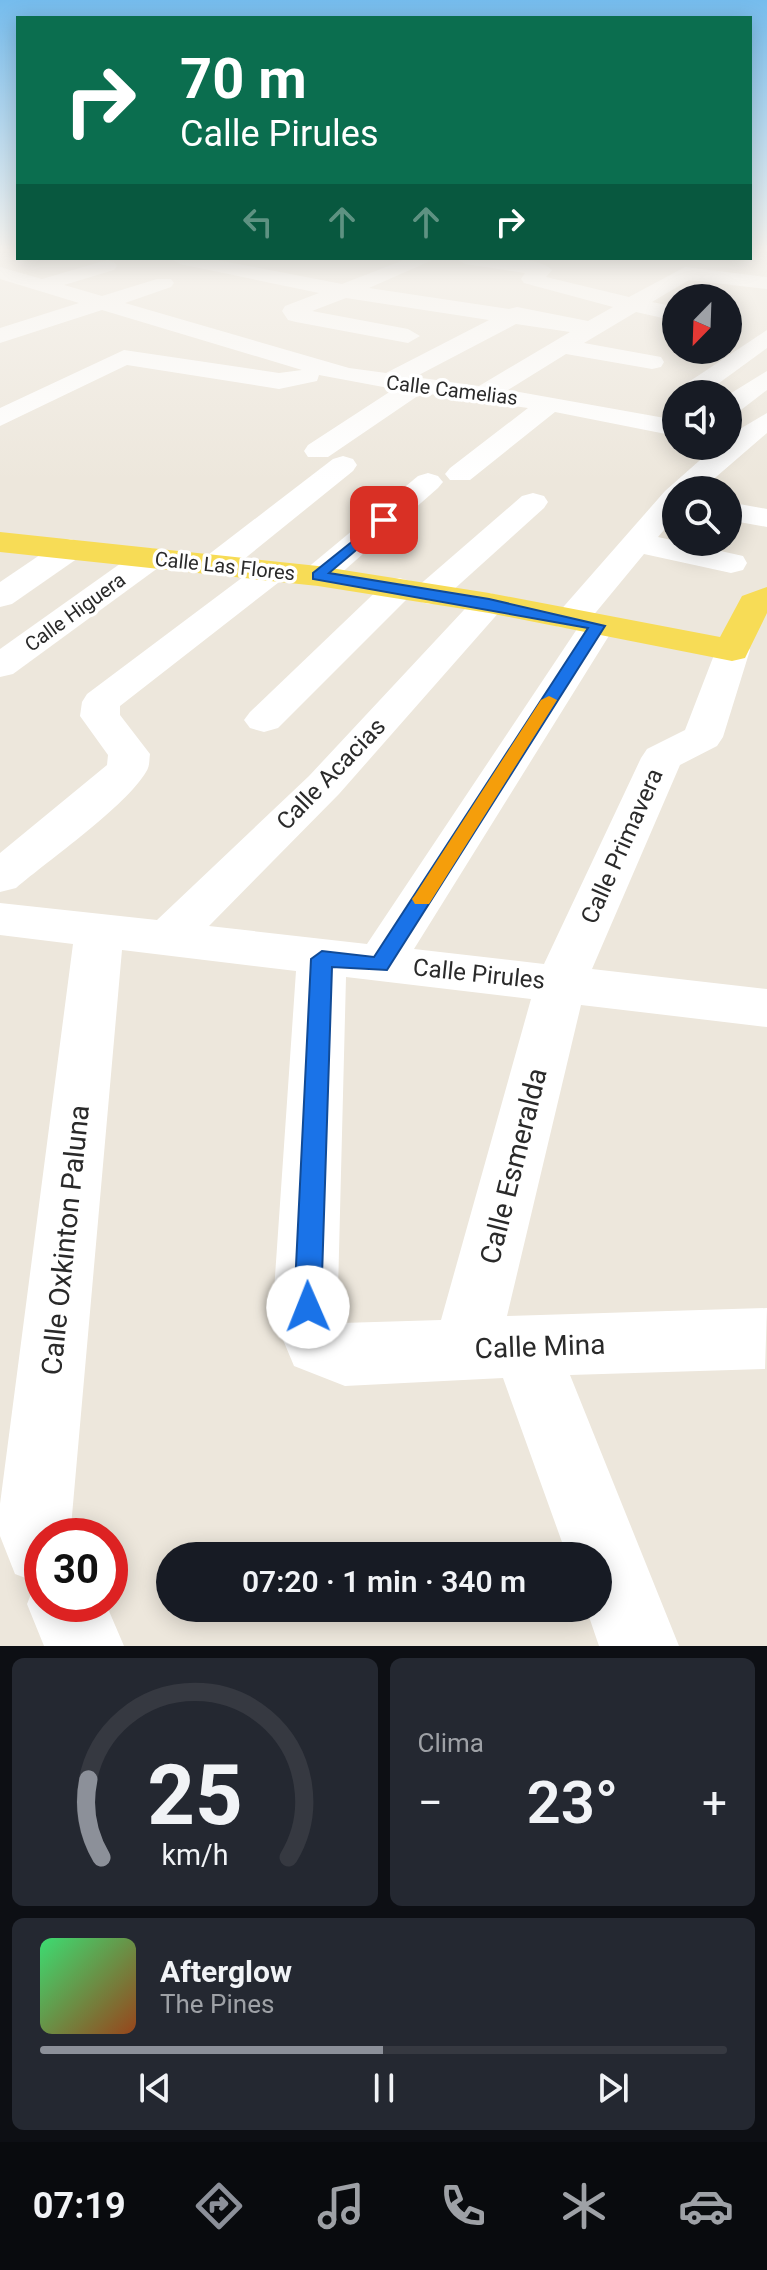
<!DOCTYPE html>
<html lang="es">
<head>
<meta charset="utf-8">
<style>
  :root { --surface:#171b24; --page:#242831; --text:#f1f3f6; --muted:#9ea1a6; --line:#363941; --accent:#8c9099 }
  body { margin:0; font-family:Roboto,sans-serif; background:var(--page); color:var(--text); height:100vh; display:flex; flex-direction:column; font-size:30px; white-space:nowrap }
  * { box-sizing:border-box; margin:0 }
  p { font-size:26px; color:var(--muted) }
  .icon { flex:none; width:44px; height:44px; fill:none; stroke:currentColor; stroke-width:2; stroke-linecap:round; stroke-linejoin:round }
  .map { position:relative; height:1646px; overflow:hidden }
  .side { display:flex; flex-direction:column; gap:12px; padding:12px; background:#0d0f14; flex:1 }
  .side>* { flex:none }
  .banner { position:absolute; left:16px; top:16px; width:736px; height:244px; border-radius:0px; box-shadow:0 4px 20px #0003; background:#0b6e4f; color:#fff; overflow:hidden }
  .needle { width:52px; rotate:203deg }
  .controls { position:absolute; left:662px; top:284px; display:grid; gap:16px }
  .controls a { display:grid; place-items:center; width:80px; height:80px; border-radius:50%; background:var(--surface); box-shadow:0 4px 20px #0003; font-size:40px }
  .speed { position:absolute; left:24px; top:1518px; display:flex; gap:16px; font-size:40px; font-weight:700; text-align:center }
  .speed>* { display:grid; place-content:center; width:104px; height:104px; border-radius:50%; background:var(--surface); box-shadow:0 4px 20px #0003; line-height:1 }
  .speed .limit { border:12px solid #d22; background:#fff; color:#111 }
  .pin { position:absolute; display:grid; place-items:center; width:68px; height:68px; color:#fff; margin:-34px; border-radius:16px; box-shadow:0 4px 12px #0006 }
  .me { position:absolute; width:88px; margin:-44px; rotate:359deg; stroke-linejoin:round; filter:drop-shadow(0 0 6px #0008) }
  .turn { display:flex; align-items:center; gap:28px; height:168px; padding:0 32px; font-size:36px }
  .turn .icon { width:104px; height:104px; stroke-width:2.5 }
  .turn b { display:block; font-size:56px; line-height:68px }
  .lanes { display:flex; align-items:center; height:76px; padding:0 32px; background:#0003; justify-content:center; gap:40px; direction:ltr }
  .lanes .off { opacity:.35 }
  .big { font-size:60px; font-weight:600; line-height:1.1 }
  .side .tile { flex:1; display:flex; flex-direction:column; justify-content:center; gap:12px; min-width:0; padding:0 28px; border-radius:12px; background:var(--page) }
  .side .dial { align-items:center; gap:0 }
  .dial svg { height:208px; overflow:visible; fill:none; stroke:var(--line); stroke-width:7; stroke-linecap:round; text-anchor:middle }
  .dial text { fill:var(--text); stroke:none }
  .song { display:flex; align-items:center; gap:24px }
  .cover { width:96px; height:96px; border-radius:12px; background:linear-gradient(135deg,hsl(140 70% 55%),hsl(20 70% 35%)) }
  .played { height:8px; border-radius:4px; background:linear-gradient(90deg,var(--accent) 50%,var(--line) 50%) }
  .keys { display:flex; justify-content:space-around; direction:ltr }
  .heat { display:flex; justify-content:space-between; align-items:center; font-size:44px; direction:ltr }
  .side .tiles { flex:1; display:grid; gap:12px; grid-template-columns:1fr 1fr }
  .tile:last-child { grid-column:span 2 }
  .trip { position:absolute; left:156px; top:1542px; width:456px; height:80px; border-radius:40px; background:var(--surface); box-shadow:0 4px 20px #0003; font-weight:600; line-height:80px; text-align:center }
  .dock { display:flex; height:128px; justify-content:space-around; align-items:center; background:#090b0e; color:var(--muted) }
  .dock .icon { width:56px; height:56px }
  .dock .selected { color:var(--accent) }
  .dock b { font-size:36px; color:var(--text) }
  .map>svg:first-child { display:block }
  .lines { fill:none; stroke-linecap:round; stroke-linejoin:round }
  .minor { fill:#fff; fill-rule:evenodd }
  .major { fill:#f7dc56; fill-rule:evenodd }
  .route { fill:#1a73e8; stroke:#114b97; stroke-width:2 }
  .slow { fill:#f59e0b }
  .labels { text-anchor:middle; stroke-width:7; stroke-linejoin:round; paint-order:stroke }
  .far-street-label { font-size:20px; fill:#2a2a2a; stroke:#fff }
  .street-label { font-size:24px; fill:#2a2a2a; stroke:#fff }
  .near-street-label { font-size:28px; fill:#2a2a2a; stroke:#fff }
</style>
</head>
<body>
<div class="map">
<svg width="767" height="1646" viewBox="0 0 767 1646">
  <rect width="100%" height="100%" fill="#ede7dc"/>
  <g class="lines">
    <g class="minor">
      <path d="M170,258H207L342,284L409,258H437L369,288L509,309L517,307L588,321L613,307L524,283L521,279L525,273L465,264L455,258C477,258 537,254 552,270L546,277L629,297L685,267L767,277V289L689,280L652,302L676,307V321L636,312L584,343L661,357L664,362L661,367L652,369L566,354L508,390L676,420V436L555,412L470,480H450L445,474L450,468L528,408L422,393L328,457H308L304,451L308,445L394,389L319,375L317,381L279,389L127,365L0,426V408L124,350L279,373L302,370L102,310L0,343V328L79,303L0,279V267L42,279L107,260L114,262L117,266L114,270L64,285L102,296L157,279H171L174,283L171,287L125,303L349,368L386,373L489,320L346,298L312,311L408,329L420,336L408,343L296,322L288,320L282,311L285,306L319,293L180,264ZM516,324L570,332L479,386L415,377Z"/>
      <path d="M767,330V348L704,394L676,397L678,389Z"/>
      <path d="M767,371V390L737,413L728,415V395Z"/>
      <path d="M767,413V433L701,490H676V516L658,537L743,556L747,563L743,570L731,573L644,554L592,617L610,618L615,626L414,949L544,964L641,758L647,749L685,730L719,642L732,639L745,642L750,650L723,737L717,746L680,765L592,969L767,989V1027L581,1005L507,1316L767,1308L765,1369L570,1375L679,1646H599L586,1608H598V1556H567L503,1378L345,1386L294,1366L276,1323L274,1291L296,971L122,950L71,1527L75,1536H42V1604H106L124,1646H44L27,1604L36,1582L15,1574L0,1536V1504L73,944L0,935V903L157,920L309,776L477,596L489,593L501,596L506,603L501,610L339,794L209,926L367,944L577,629L558,627L552,620L558,613L665,491L716,446H728V436ZM346,977L531,999L441,1320L342,1323L338,1291Z"/>
      <path d="M343,456L353,459L357,465L353,471L228,572L216,575L204,572L200,565L204,558L333,459Z"/>
      <path d="M428,473L438,476L443,482L438,488L330,583L318,586L306,583L301,576L306,569L418,476Z"/>
      <path d="M533,493L544,496L548,502L544,508L441,601L429,604L417,601L412,594L417,587L522,496Z"/>
      <path d="M728,502L767,509V527L728,520Z"/>
      <path d="M70,539L81,542L86,549L81,556L12,604L0,607V582L59,542Z"/>
      <path d="M150,548L162,551L166,558L162,565L13,674L0,677V649L138,551Z"/>
      <path d="M271,562L283,565L288,572L283,579L120,706V715L150,754C149,761 150,766 146,772C126,806 49,860 16,888L0,892V853L107,765L108,755L80,716L82,702L87,694L259,565Z"/>
      <path d="M399,578L411,581L416,588L411,595L278,728L264,732L250,728L244,720L250,712L387,581Z"/>
    </g>
    <path class="major" d="M0,532L318,566L489,593L720,637L742,596L767,587V613L745,658L732,661L489,613L318,586L0,552Z"/>
  </g>
  <linearGradient id="sky" x2="0" y2="1"><stop stop-color="#75bced"/><stop offset="0.52" stop-color="#f7f4ef"/><stop offset="1" stop-color="#f7f4ef" stop-opacity="0"/></linearGradient>
  <rect width="767" height="481" fill="url(#sky)"/>
  <path class="route" d="M384,516L388,517V523L329,573L489,599L605,626L387,970L332,967L321,1307L317,1316L308,1319L298,1316L294,1307L311,959L322,951L374,957L588,628L313,579V573Z"/>
  <path class="slow" d="M549,696L557,700L429,904H415L412,899L415,895L541,700Z"/>
  <g class="labels">
    <g class="far-street-label">
      <text transform="translate(452 390) rotate(7)" y="7">Calle Camelias</text>
      <text transform="translate(225 566) rotate(6)" y="7">Calle Las Flores</text>
      <text transform="translate(75 612) rotate(-36)" y="7">Calle Higuera</text>
    </g>
    <g class="street-label">
      <text transform="translate(331 774) rotate(-46)" y="8">Calle Acacias</text>
      <text transform="translate(622 846) rotate(-66)" y="8">Calle Primavera</text>
      <text transform="translate(479 974) rotate(6)" y="8">Calle Pirules</text>
    </g>
    <g class="near-street-label">
      <text transform="translate(513 1166) rotate(-76)" y="10">Calle Esmeralda</text>
      <text transform="translate(65 1240) rotate(-84)" y="10">Calle Oxkinton Paluna</text>
      <text transform="translate(540 1346) rotate(-2)" y="10">Calle Mina</text>
    </g>
  </g>
</svg>
<div class="controls">
<a><svg class="needle" viewBox="-14 -14 28 28"><path d="M0-13l5 13h-10z" fill="#e53935"/><path d="M0 13l5-13h-10z" fill="#9ea1a6"/></svg></a>
<a><svg class="icon" aria-label="sound" viewBox="0 0 24 24"><path d="M4 9h4l5-4v14l-5-4H4zM17 9q2 3 0 6"/></svg></a>
<a><svg class="icon" aria-label="search" viewBox="0 0 24 24"><circle cx="10" cy="10" r="6"/><path d="M15 15l6 6"/></svg></a>
</div>
<div class="speed"><div class="limit">30</div></div>
<div class="pin" style="left:384px;top:520px;background:#d93025"><svg class="icon" aria-label="arrive" viewBox="0 0 24 24"><path d="M6 21V4h12l-3 4 3 4H6"/></svg></div>
<svg class="me" style="left:308px;top:1307px" viewBox="-20 -20 40 40"><circle r="19" fill="#fff"/><path d="M0-13L10 11 0 6-10 11z" fill="#1a73e8"/></svg>
<div class="trip">07:20 · 1 min · 340 m</div>
<div class="banner">
<div class="turn"><svg class="icon" aria-label="right" viewBox="0 0 24 24"><path d="M7 20v-9h11M14 6l5 5-5 5"/></svg><div><b>70 m</b>Calle Pirules</div></div>
<div class="lanes"><svg class="icon off" aria-label="left" viewBox="0 0 24 24"><path d="M17 20v-9H6M10 6l-5 5 5 5"/></svg><svg class="icon off" aria-label="ahead" viewBox="0 0 24 24"><path d="M12 20V5M6 11l6-6 6 6"/></svg><svg class="icon off" aria-label="ahead" viewBox="0 0 24 24"><path d="M12 20V5M6 11l6-6 6 6"/></svg><svg class="icon" aria-label="right" viewBox="0 0 24 24"><path d="M7 20v-9h11M14 6l5 5-5 5"/></svg></div>
</div>
</div>
<section class="side">
<div class="tiles">
<div class="tile dial"><svg viewBox="0 0 100 80">
<path d="M14 69A42 42 0 1 1 86 69"/>
<path d="M14 69A42 42 0 0 1 9 39" stroke="#8c9099"/>
<text x="50" y="56" font-size="32" font-weight="700">25</text>
<text x="50" y="72" font-size="11">km/h</text>
</svg></div>
<div class="tile"><p>Clima</p>
<div class="heat"><a>−</a><b class="big">23°</b><a>+</a></div>
</div>
<div class="tile">
<div class="song"><i class="cover"></i><div><b>Afterglow</b><p>The Pines</p></div></div>
<div class="played"></div>
<div class="keys"><svg class="icon" aria-label="previous" viewBox="0 0 24 24"><path d="M18 5L8 12l10 7zM5 5v14"/></svg><svg class="icon" aria-label="pause" viewBox="0 0 24 24"><path d="M8 5v14M16 5v14"/></svg><svg class="icon" aria-label="next" viewBox="0 0 24 24"><path d="M6 5l10 7-10 7zM19 5v14"/></svg></div>
</div>
</div>
</section>
<nav class="dock">
<b>07:19</b>
<svg class="icon selected" aria-label="directions" viewBox="0 0 24 24"><path d="M12 3l9 9-9 9-9-9zM9 14v-3h6M13 9l2 2-2 2"/></svg>
<svg class="icon" aria-label="music" viewBox="0 0 24 24"><path d="M9 18V5l10-2v13"/><circle cx="6" cy="18" r="3"/><circle cx="16" cy="16" r="3"/></svg>
<svg class="icon" aria-label="phone" viewBox="0 0 24 24"><path d="M5 4h4l2 5-3 2q2 4 5 5l2-3 5 2v4C11 20 4 13 5 4z"/></svg>
<svg class="icon" aria-label="climate" viewBox="0 0 24 24"><path d="M12 3v18M4 7l16 10M4 17L20 7"/></svg>
<svg class="icon" aria-label="car" viewBox="0 0 24 24"><path d="M5 17H2v-5l4-1 3-4h7l3 4 3 1v5h-3M9 17h6M6 11h13"/><circle cx="7" cy="17" r="2"/><circle cx="17" cy="17" r="2"/></svg>
</nav>
</body>
</html>
